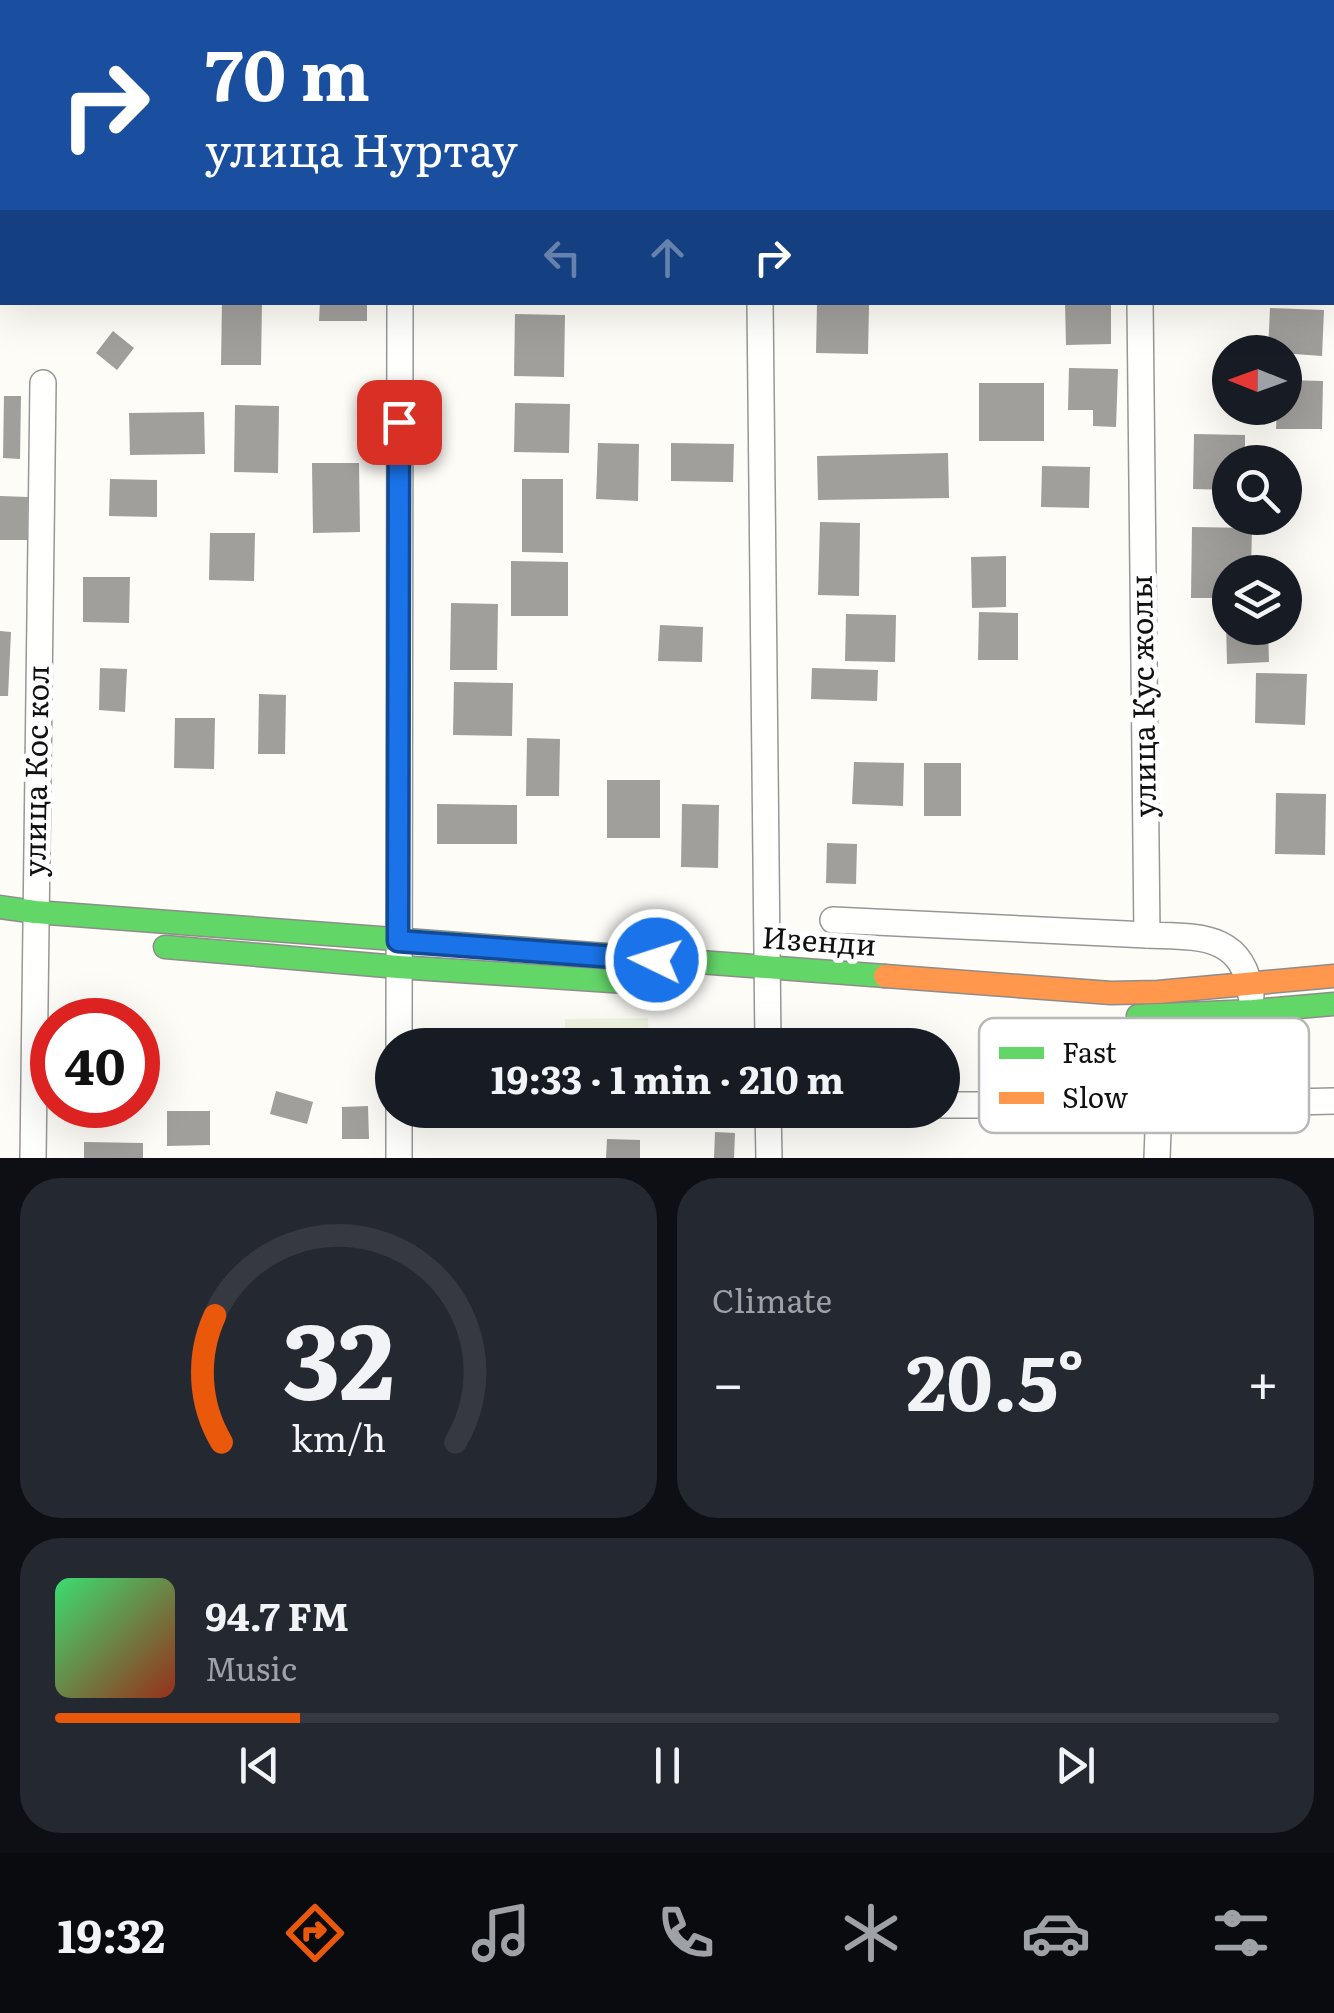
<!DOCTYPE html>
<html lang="en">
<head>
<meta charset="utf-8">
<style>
  :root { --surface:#171b24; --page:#242831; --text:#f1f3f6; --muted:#9ea1a6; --line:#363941; --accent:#ea580c }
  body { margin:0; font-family:Literata,serif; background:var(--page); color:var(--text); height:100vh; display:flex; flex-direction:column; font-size:38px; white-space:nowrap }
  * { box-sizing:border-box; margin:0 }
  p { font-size:32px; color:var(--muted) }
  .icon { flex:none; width:55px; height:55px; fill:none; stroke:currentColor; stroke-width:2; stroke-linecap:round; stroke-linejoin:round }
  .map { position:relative; height:1158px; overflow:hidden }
  .details { display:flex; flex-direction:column; gap:20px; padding:20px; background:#0d0f14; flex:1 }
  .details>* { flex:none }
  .banner { position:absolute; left:0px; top:0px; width:1335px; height:305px; box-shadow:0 10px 40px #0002; background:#1a4fa0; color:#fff; overflow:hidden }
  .needle { width:65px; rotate:271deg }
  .tools { position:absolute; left:1212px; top:335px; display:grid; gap:20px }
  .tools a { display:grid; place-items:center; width:90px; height:90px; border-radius:50%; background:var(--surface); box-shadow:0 10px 40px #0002; font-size:50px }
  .speed { position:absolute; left:30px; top:998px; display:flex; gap:20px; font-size:50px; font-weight:700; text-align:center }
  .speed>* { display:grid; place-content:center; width:130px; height:130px; border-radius:50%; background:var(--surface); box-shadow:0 10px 40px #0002; line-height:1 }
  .speed .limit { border:15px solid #d22; background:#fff; color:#111 }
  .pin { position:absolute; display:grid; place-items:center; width:85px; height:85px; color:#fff; margin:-42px; border-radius:20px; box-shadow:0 5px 15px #0006 }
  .me { position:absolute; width:110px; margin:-55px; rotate:274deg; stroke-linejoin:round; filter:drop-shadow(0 0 8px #0008) }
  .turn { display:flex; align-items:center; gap:35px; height:210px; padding:0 40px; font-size:45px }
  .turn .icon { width:130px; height:130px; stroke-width:2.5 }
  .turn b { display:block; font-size:70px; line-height:85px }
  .lanes { display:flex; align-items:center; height:95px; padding:0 40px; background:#0003; justify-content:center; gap:50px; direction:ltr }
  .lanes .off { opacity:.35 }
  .big { font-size:75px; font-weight:700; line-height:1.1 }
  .details .card { flex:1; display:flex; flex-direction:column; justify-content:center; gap:15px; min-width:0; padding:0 35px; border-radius:40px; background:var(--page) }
  .details .dial { align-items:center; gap:0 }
  .dial svg { height:260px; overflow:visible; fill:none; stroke:var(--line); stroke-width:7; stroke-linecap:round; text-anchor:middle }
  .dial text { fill:var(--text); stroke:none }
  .song { display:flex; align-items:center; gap:30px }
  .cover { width:120px; height:120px; border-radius:15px; background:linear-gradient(135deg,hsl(140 70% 55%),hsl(10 70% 35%)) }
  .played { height:10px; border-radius:5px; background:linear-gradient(90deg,var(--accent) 20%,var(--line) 20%) }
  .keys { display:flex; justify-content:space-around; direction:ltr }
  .heat { display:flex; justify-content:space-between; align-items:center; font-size:55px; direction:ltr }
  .details .tiles { flex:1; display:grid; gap:20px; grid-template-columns:1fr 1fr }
  .card:last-child { grid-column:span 2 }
  .trip { position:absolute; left:375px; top:1028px; width:585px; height:100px; border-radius:50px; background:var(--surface); box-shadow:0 10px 40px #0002; font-weight:700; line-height:100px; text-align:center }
  .menu { display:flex; height:160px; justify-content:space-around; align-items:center; background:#090b0e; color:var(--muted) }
  .menu .icon { width:70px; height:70px }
  .menu .active { color:var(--accent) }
  .menu b { font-size:45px; color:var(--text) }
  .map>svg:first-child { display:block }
  .pitch { fill:#f0f6e1 }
  .building { fill:#a19f9c }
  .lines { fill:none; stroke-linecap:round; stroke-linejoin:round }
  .street-casing { stroke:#979795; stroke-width:28 }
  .fast-casing { stroke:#8e8d8b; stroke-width:25 }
  .slow-casing { stroke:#8e8d8b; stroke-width:25 }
  .street { stroke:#fffffe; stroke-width:25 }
  .fast { stroke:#63d668; stroke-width:22 }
  .slow { stroke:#ff974d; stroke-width:22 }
  .route-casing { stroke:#114b97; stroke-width:25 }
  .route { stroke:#1a73e8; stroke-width:18 }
  .labels { text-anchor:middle; stroke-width:10; stroke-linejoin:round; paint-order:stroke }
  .street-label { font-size:30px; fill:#111; stroke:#fff }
  .key { fill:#fff; stroke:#b8b8b8; stroke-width:2.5 }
  .key-label { font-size:28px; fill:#111 }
</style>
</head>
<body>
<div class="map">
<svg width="1334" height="1158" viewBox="0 0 1334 1158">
  <rect width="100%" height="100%" fill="#fdfcf7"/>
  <path class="pitch" d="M648,1018L649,1045H565V1019Z"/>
  <g class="building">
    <path d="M222,302H262L261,365H221Z"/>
    <path d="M320,302H367V321H319Z"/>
    <path d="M1065,302H1111V344L1066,345Z"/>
    <path d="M817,304L869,305L868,354L816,353Z"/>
    <path d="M1270,308L1324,310L1322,356L1268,352Z"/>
    <path d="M515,314L565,315L564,377L514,376Z"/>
    <path d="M113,331L134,348L117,370L96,353Z"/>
    <path d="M1069,368L1118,369L1116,427L1093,426V410H1068Z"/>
    <path d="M1285,380L1323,381L1322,429H1276L1277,408H1285Z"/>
    <rect x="979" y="383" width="65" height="58"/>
    <path d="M4,396H21L20,459L3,458Z"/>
    <path d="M515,403L570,404L569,453L514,452Z"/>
    <path d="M235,405L279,406L278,473L234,472Z"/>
    <path d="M204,412L205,454L130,455L129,413Z"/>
    <path d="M1194,434L1245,435V462H1230V490L1193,489Z"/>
    <path d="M598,443L639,444L638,501L596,499Z"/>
    <path d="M671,443L734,444L733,482L671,481Z"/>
    <path d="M948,453L949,498L818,500L817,456Z"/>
    <path d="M312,463H359L360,532L313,533Z"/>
    <path d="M1042,466L1090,467L1089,508L1041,507Z"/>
    <path d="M110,479L157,480V517L109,516Z"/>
    <path d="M522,479H563V553L522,552Z"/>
    <path d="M0,496L28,497L27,540H0Z"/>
    <path d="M820,522L860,523L859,596L818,595Z"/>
    <path d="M1192,527L1252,528L1251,572H1230V598H1191Z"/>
    <path d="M210,533H255L254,581L209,580Z"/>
    <path d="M1006,556V607L972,608L971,557Z"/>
    <path d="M511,561L568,562V616H511Z"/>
    <path d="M83,577H130L129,623L83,622Z"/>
    <path d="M451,603L498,604L497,670H450Z"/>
    <path d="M979,612L1018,613V660H978Z"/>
    <path d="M846,614L896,615L895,662L845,661Z"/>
    <path d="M1226,622H1230V628H1268L1269,662L1227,664Z"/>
    <path d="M660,625L703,627L702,662L658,661Z"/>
    <path d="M0,631L11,632L8,696H0Z"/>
    <path d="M100,668L127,669L125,712L99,710Z"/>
    <path d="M812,668L878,670L877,701L811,699Z"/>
    <path d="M1256,673L1307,674L1305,725L1255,723Z"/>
    <path d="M454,682L513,683L512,736L453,735Z"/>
    <path d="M259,694L286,695L285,754H258Z"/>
    <path d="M175,718H215L214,769L174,768Z"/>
    <path d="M527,738L560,739L559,796H526Z"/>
    <path d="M854,762L904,763L903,806L852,804Z"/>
    <rect x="924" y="763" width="37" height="53"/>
    <rect x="607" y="780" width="53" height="58"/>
    <path d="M1276,793L1326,794L1325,855L1275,854Z"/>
    <path d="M437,804L517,805V844H437Z"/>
    <path d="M682,804L719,805L718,868L681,867Z"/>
    <path d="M827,843L857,844L856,884L826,883Z"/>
    <path d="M276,1091L313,1102L307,1124L270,1114Z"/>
    <path d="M368,1106L369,1139H342V1107Z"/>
    <path d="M167,1111H210V1145L167,1146Z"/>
    <path d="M715,1132L735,1133L734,1158H714Z"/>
    <path d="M607,1139L640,1140V1158H606Z"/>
    <path d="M84,1142L143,1143V1158H84Z"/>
  </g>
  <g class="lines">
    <defs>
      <g id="street">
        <path d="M756,0V2"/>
        <path d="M1138,0V2"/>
        <path d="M400,2V0"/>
        <path d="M760,302L768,1045"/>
        <path d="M1140,302L1147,935C1197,937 1244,932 1251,996"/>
        <path d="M833,920L1147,935"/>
        <path d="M399,1045L400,302"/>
        <path d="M942,1105H1159L1334,1101"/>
        <path d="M399,1110V1158"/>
        <path d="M768,1110L769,1158"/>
        <path d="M33,1158L43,383"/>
        <path d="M1157,1158L1159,1105"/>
      </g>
      <g id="fast">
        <path d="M0,907L35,912L885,976"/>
        <path d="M165,947L398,967L657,984"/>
        <path d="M1138,1016L1253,1011L1334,1004"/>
      </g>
      <path id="slow" d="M885,976L1111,993L1158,992L1334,976"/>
    </defs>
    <use href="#street" class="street-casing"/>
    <use href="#fast" class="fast-casing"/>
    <use href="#slow" class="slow-casing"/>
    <use href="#street" class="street"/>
    <use href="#fast" class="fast"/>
    <use href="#slow" class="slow"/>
  </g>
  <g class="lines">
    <defs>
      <path id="route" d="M399,422L398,941L656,960"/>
    </defs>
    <use href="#route" class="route-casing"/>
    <use href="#route" class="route"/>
  </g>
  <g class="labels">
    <g class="street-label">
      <text transform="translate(1144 696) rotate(-91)" y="10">улица Кус жолы</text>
      <text transform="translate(37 771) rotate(-89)" y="10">улица Кос кол</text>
      <text transform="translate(819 942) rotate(4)" y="10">Изенди</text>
    </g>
  </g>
  <rect x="979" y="1018" width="330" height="115" rx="15" class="key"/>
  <rect x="999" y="1047" width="45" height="12" fill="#63d668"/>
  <rect x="999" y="1092" width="45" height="12" fill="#ff974d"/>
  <g class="key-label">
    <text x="1062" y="1063">Fast</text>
    <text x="1062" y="1108">Slow</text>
  </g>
</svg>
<div class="tools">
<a><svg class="needle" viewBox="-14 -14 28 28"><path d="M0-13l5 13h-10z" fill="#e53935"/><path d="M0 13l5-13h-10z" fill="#9ea1a6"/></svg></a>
<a><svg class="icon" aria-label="search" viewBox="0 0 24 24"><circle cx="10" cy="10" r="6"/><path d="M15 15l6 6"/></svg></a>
<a><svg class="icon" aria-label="layers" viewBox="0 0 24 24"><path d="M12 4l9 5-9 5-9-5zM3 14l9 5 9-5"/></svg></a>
</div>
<div class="speed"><div class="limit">40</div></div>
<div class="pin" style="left:399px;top:422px;background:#d93025"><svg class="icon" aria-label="arrive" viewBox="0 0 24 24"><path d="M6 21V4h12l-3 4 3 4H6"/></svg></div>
<svg class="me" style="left:656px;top:960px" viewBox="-20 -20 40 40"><circle r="17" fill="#1a73e8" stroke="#fff" stroke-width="3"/><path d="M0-11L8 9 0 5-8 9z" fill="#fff"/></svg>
<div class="trip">19:33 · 1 min · 210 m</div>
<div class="banner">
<div class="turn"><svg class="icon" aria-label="right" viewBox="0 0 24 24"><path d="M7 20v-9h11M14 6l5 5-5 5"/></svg><div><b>70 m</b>улица Нуртау</div></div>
<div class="lanes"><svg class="icon off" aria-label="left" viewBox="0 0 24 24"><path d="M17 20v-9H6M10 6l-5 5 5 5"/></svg><svg class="icon off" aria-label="ahead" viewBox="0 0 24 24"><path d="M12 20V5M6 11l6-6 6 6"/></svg><svg class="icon" aria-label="right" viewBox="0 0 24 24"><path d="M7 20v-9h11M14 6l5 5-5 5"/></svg></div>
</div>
</div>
<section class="details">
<div class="tiles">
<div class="card dial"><svg viewBox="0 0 100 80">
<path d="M14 69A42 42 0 1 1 86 69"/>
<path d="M14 69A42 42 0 0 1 12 30" stroke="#ea580c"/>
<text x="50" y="56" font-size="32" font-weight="700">32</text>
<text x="50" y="72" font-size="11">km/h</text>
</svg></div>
<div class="card"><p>Climate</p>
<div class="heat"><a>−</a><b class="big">20.5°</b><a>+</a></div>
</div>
<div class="card">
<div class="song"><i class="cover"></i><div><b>94.7 FM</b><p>Music</p></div></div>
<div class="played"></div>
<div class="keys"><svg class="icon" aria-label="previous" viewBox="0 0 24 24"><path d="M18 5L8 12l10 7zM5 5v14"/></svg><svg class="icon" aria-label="pause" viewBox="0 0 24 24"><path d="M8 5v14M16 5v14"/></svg><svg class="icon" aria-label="next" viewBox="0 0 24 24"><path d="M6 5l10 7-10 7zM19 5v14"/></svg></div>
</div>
</div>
</section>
<nav class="menu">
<b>19:32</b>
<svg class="icon active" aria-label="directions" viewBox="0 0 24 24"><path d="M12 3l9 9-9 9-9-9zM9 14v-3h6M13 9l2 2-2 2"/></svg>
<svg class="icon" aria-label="music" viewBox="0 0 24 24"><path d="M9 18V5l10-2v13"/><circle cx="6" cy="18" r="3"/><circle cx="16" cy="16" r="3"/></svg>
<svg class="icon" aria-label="phone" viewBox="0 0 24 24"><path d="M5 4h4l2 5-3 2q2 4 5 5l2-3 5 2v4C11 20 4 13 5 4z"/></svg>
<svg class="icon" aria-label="climate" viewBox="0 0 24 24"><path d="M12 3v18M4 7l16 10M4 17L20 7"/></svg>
<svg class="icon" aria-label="car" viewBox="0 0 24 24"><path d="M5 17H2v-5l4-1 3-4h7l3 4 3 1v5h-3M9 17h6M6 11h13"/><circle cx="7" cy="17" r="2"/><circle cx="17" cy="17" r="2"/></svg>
<svg class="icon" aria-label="filters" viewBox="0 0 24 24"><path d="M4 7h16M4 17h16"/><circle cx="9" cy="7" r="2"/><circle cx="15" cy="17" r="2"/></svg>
</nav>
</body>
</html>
